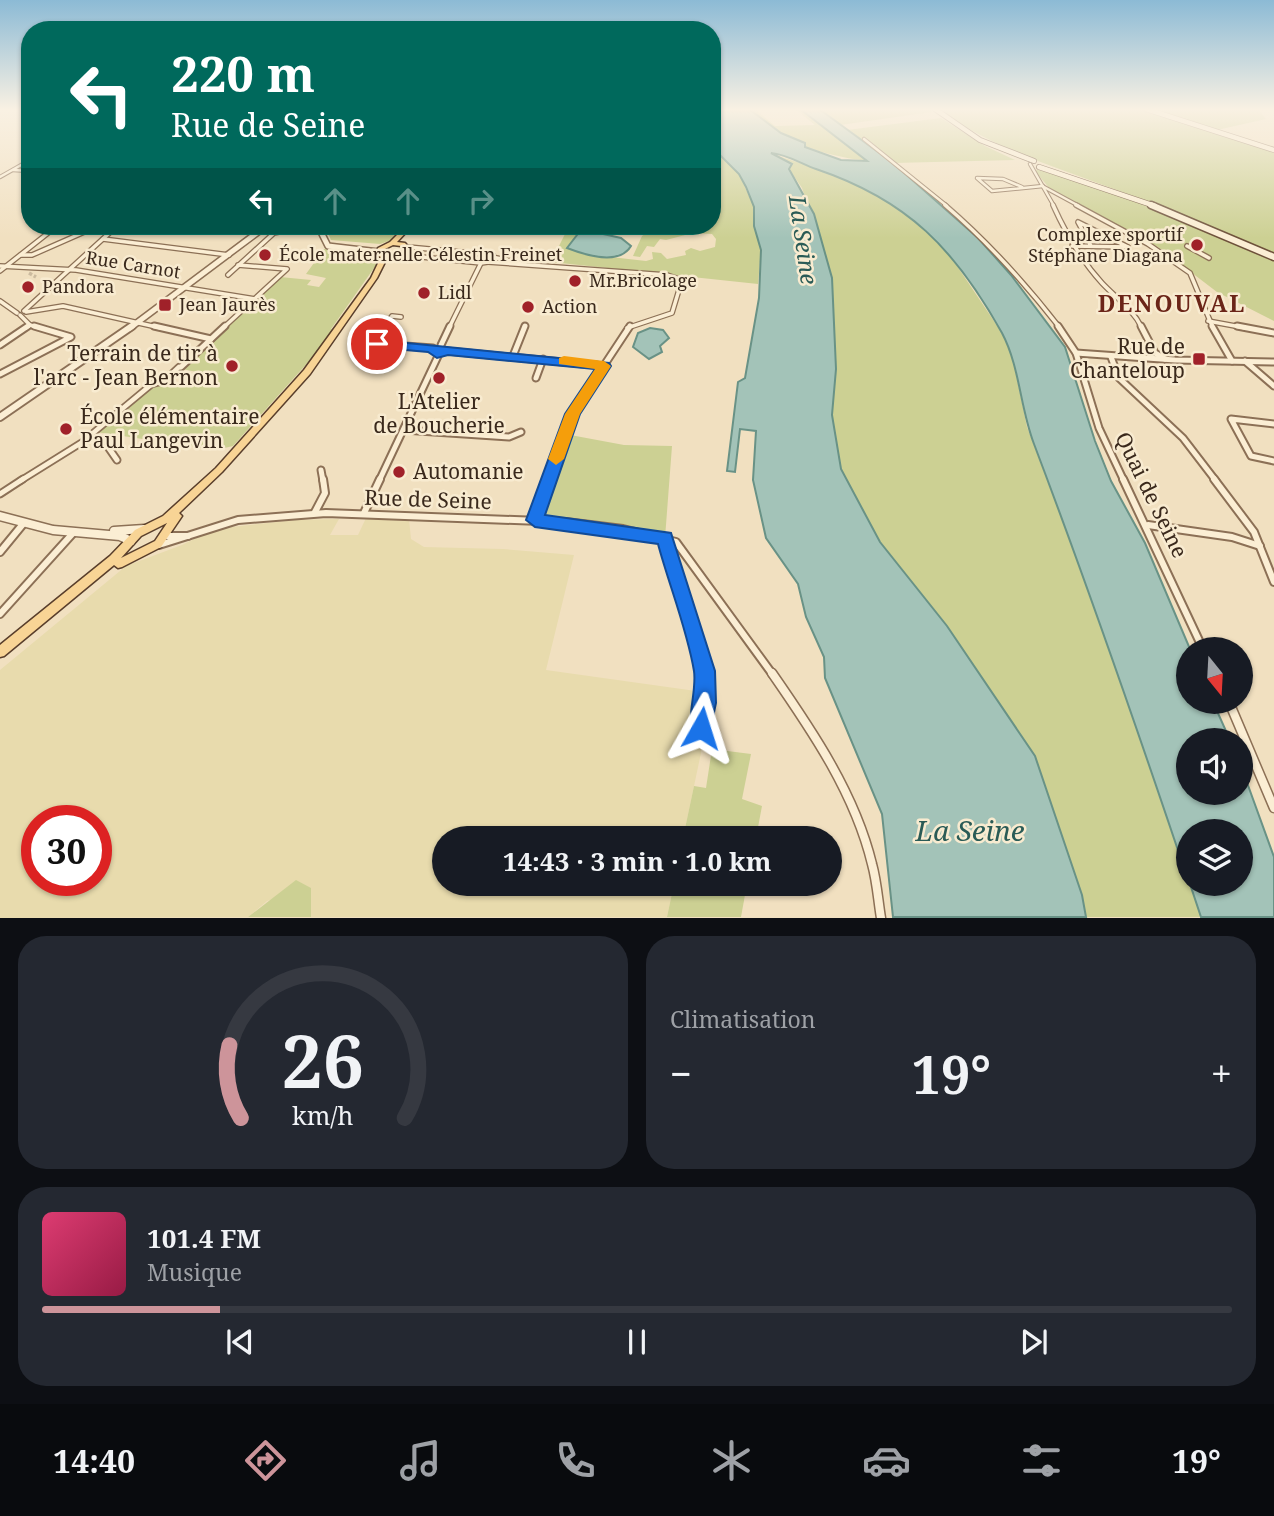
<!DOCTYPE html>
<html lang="fr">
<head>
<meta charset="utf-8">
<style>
  :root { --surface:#171b24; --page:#242831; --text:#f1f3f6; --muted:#9ea1a6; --line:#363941; --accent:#cd949a }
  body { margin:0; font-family:"Noto Serif",serif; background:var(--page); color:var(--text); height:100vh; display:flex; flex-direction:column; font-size:26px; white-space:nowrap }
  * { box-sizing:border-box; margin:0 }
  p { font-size:23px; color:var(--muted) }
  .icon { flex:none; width:38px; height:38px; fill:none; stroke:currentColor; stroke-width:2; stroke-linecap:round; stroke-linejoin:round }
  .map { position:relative; height:918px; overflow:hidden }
  .side { display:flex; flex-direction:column; gap:18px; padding:18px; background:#0d0f14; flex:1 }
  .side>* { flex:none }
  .hud { position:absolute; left:21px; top:21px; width:700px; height:214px; border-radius:28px; box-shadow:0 2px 5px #0004; background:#00695c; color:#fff; overflow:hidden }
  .needle { width:46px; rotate:162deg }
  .tools { position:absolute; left:1176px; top:637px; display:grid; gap:14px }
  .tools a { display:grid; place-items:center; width:77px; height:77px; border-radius:50%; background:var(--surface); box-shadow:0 2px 5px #0004; font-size:35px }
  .speed { position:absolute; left:21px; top:805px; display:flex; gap:14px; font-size:35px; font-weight:700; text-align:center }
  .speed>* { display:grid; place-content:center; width:91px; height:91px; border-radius:50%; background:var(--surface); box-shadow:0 2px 5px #0004; line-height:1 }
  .speed .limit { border:10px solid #d22; background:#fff; color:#111 }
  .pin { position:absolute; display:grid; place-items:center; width:60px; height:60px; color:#fff; margin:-30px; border:4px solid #fff; border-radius:50%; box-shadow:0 2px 7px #0007 }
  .me { position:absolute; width:77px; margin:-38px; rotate:6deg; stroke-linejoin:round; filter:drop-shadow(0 0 5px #0008) }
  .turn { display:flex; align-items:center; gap:24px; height:147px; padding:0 35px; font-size:32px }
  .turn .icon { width:91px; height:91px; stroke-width:2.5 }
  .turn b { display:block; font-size:49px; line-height:60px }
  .lanes { display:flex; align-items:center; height:66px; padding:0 35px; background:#0003; justify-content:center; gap:35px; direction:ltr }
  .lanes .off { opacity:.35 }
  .big { font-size:52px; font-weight:700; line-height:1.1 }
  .side .card { flex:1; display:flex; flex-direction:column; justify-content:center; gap:10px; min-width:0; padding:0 24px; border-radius:28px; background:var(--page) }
  .side .dial { align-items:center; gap:0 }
  .dial svg { height:182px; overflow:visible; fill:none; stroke:var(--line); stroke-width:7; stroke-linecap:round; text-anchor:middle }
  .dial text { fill:var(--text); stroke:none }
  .song { display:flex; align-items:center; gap:21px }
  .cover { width:84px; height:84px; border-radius:10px; background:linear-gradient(135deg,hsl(340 70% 55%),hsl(340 70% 35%)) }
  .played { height:7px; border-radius:4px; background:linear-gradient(90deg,var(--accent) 15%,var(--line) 15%) }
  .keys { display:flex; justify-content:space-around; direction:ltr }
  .heat { display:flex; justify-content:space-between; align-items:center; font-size:38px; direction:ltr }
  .side .tiles { flex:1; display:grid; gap:18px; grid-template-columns:1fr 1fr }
  .card:last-child { grid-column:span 2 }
  .trip { position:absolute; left:432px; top:826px; width:410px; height:70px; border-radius:35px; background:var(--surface); box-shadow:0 2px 5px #0004; font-weight:700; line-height:70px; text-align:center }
  .tab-bar { display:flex; height:112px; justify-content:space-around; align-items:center; background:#090b0e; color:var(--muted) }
  .tab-bar .icon { width:49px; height:49px }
  .tab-bar .active { color:var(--accent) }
  .tab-bar b { font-size:32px; color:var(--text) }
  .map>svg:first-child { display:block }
  .farmland { fill:#e8dbad; fill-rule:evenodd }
  .green { fill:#ccd093 }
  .water { fill:#a3c3b8; stroke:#699286; stroke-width:2 }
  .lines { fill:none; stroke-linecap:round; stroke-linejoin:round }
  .pedestrian-tunnel { stroke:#ccbb9f; stroke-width:3.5; stroke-dasharray:3.5 2; stroke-linecap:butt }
  .pedestrian-far2-casing { stroke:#8c7056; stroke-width:6 }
  .pedestrian-far1-casing { stroke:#8c7056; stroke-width:8 }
  .pedestrian-casing { stroke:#8c7056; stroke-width:9 }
  .minor-far4-casing { stroke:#8c7056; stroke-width:4.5 }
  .minor-far3-casing { stroke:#8c7056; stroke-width:6 }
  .minor-far2-casing { stroke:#8c7056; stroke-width:9 }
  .minor-far1-casing { stroke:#8c7056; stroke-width:10 }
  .minor-casing { stroke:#8c7056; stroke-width:11 }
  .tertiary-far3-casing { stroke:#8c7056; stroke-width:6 }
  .tertiary-far2-casing { stroke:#8c7056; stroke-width:8 }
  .tertiary-far1-casing { stroke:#8c7056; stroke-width:10 }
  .tertiary-casing { stroke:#8c7056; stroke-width:11 }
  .secondary-far1-casing { stroke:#6e513a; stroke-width:6 }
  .secondary-casing { stroke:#6e513a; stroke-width:9 }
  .primary-casing { stroke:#593e2b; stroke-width:3 }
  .pedestrian-far2 { stroke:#fbeed4; stroke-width:3.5 }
  .pedestrian-far1 { stroke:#fbeed4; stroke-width:4.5 }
  .pedestrian { stroke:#fbeed4; stroke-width:5 }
  .minor-far4 { stroke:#fbeed4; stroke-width:2.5 }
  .minor-far3 { stroke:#fbeed4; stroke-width:3.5 }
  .minor-far2 { stroke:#fbeed4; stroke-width:5 }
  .minor-far1 { stroke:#fbeed4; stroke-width:6 }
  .minor { stroke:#fbeed4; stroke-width:8 }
  .tertiary-far3 { stroke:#fbeed4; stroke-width:4.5 }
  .tertiary-far2 { stroke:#fbeed4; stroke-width:5 }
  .tertiary-far1 { stroke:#fbeed4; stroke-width:6 }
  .tertiary { stroke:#fbeed4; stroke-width:8 }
  .secondary-far1 { stroke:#fbeed4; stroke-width:4.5 }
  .secondary { stroke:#fbeed4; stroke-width:6 }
  .primary { fill:#f8d495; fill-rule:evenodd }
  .route { fill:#1a73e8; stroke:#114b97; stroke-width:2 }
  .slow { fill:#f59e0b }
  .poi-dot { fill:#a02129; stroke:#f8ebd0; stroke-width:2.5 }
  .labels { text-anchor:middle; stroke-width:5; stroke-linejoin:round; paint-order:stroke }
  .far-poi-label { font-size:18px; fill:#3a291c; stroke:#f8ebd0; text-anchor:start }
  .far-street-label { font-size:18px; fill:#3a291c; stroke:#f8ebd0 }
  .poi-label { font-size:21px; fill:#3a291c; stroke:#f8ebd0; text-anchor:end }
  .street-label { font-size:21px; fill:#3a291c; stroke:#f8ebd0 }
  .water-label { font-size:23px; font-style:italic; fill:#2a5b56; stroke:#f8ebd0 }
  .far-district-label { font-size:23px; font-weight:bold; letter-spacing:2px; fill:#6b2518; stroke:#f8ebd0 }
  .near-water-label { font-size:28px; font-style:italic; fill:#2a5b56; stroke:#f8ebd0 }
</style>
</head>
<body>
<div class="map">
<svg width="1274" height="918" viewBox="0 0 1274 918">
  <rect width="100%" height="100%" fill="#f1e0c0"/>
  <path class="farmland" d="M366,518L409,519L411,539L424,547L503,549L574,555L546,670L703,692L701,753L683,838H444V884H674L667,917H311V888L267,901L248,917L0,918V670L126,566L182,545L214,529L295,520L339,519L330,535H358ZM37,821H96V880H37Z"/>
  <g class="green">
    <path d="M749,109H755L775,126L815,125L795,109H800L868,160C859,162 816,151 804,147L805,143L781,133Z"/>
    <path d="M819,109H929L932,112L840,125Z"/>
    <path d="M938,109H1146L1274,150V255C1221,230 1167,208 1111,188C1050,165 992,148 938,109Z"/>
    <path d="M1150,109H1258L1266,119L1217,130Z"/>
    <path d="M941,118L985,146L1015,160L893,163L847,130Z"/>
    <path d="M712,147L739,174L754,207V226L761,250L758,284L551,262L569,226L584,227L567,248L593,255L646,261L653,259L652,252L661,253L667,259L686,255L685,251L691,248L700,251L715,247L716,239L712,234L693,233L666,240L660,239L654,247L647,246L640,257L633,256L642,236L648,232H633L632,226L610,230L613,233L606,235L603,233L605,226H712V205L715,201L712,193Z"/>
    <path d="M769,153L843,177L877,193L909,215L951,257L1000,330L1012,355L1027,427L1108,639L1201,917H1086L1082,894L947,626L879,542L841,469L832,415L836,369L832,278L802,188L789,169Z"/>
    <path d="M1039,169L1134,201L1274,261V321L1217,292L1158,247L1050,189L1035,171Z"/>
    <path d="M325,226H405L398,238L380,244L331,240Z"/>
    <path d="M324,249L373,254L379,261L331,329L337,330L233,446L216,450L96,432L110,420H117L153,385L164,381L188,387L202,373L182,369L280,277L311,280L307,285L319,287L326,278L306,274Z"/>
    <path d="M565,434L624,445L672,446L665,538L535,520Z"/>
    <path d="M712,749L751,754L742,799L762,806L756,838H683L694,786L706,788Z"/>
    <path d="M296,880L311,888V917H248Z"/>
    <path d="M674,884H747L741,917H667Z"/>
  </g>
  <g class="water">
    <path d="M712,109H749L781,133L805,143V147L841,160L867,161L800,109H819L893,163L978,238L1011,275L1065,347L1095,441L1111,481L1145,543L1190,649L1188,702H1213L1230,740H1188V793H1241V766L1274,857V917H1201L1190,884H1241V831H1188V880C1139,734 1089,589 1034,444C1020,408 1020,367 1002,333C955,249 908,200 816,169C802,164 786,154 771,153L792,164L789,169L814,214L832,278L836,369L832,415L841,469L880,542L947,626L1035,756L1082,895L1086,917H893L882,814L825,678L824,657L806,617L798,584L766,538L753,480L756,431L740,429L735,472L727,471L738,382L745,378L759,298L761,250L754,226V207L746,187L739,174L712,147Z"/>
    <path d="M584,226H605L603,234L621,238L631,246C619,266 585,255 567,248Z"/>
    <path d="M650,328L663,330L669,338L660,346L662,352L649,359L633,347L638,333Z"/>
  </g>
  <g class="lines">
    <path class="pedestrian-tunnel" d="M29,273L36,277"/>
    <defs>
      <path id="pedestrian-far2" d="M1187,246L1209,258"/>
      <path id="pedestrian-far1" d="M20,481L81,443L152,384L164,381L179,367"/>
      <path id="pedestrian" d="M0,494L23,479"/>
      <g id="minor-far4">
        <path d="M864,139L947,206"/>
        <path d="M1030,164L1054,206"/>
        <path d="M13,170L30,171"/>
        <path d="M0,177L30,160"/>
        <path d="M1022,187L1003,179L977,178L992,191L1043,186"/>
        <path d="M1044,187L1079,206"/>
      </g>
      <g id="minor-far3">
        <path d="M945,205C988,242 1025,283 1060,328"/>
        <path d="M1053,205C1066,234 1080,259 1102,283C1116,298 1133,309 1142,328"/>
        <path d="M1076,205L1148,244L1190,273L1213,328"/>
        <path d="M240,226L250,228"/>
        <path d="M103,239L229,255"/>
        <path d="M1072,246L1128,247L1078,222L1091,246"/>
        <path d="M21,255H32L98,226"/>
        <path d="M402,255L481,263L488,262L493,255L408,247"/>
        <path d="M492,257L520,263"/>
        <path d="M488,262L667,275L682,280L672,313L627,328"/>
        <path d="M0,266L76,270L255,299"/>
        <path d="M0,271L57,226"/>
        <path d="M228,275L274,233L307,226"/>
        <path d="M0,301L17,313"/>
        <path d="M24,311L117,226"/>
        <path d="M26,312L63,306L161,328"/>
        <path d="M20,315L30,325L40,328"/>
        <path d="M1208,321L1246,328"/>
        <path d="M26,328L30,325"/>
        <path d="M223,328L287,269L238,265"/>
        <path d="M383,328L392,316L401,317"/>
        <path d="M449,328L481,263"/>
      </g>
      <g id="minor-far2">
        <path d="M154,326L211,339"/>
        <path d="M384,326L378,335L377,344L433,348"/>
        <path d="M1058,326L1076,353L1099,428L1124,481"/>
        <path d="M1141,326L1155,353L1165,359"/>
        <path d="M1212,326L1232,361"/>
        <path d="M1237,326L1274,333"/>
        <path d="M0,345L28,326"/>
        <path d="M441,345L450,326"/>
        <path d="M447,351L604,366"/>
        <path d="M1076,353L1175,360L1274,362"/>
        <path d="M1121,355L1152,348"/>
        <path d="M513,356L525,326"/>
        <path d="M1111,357L1119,378L1183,438L1216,481"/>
        <path d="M1245,361L1274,386"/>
        <path d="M181,367L225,326"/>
        <path d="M0,374L71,337L34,326"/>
        <path d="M536,378L543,359"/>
        <path d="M1274,424L1231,419L1251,456L1274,461"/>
        <path d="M404,430L509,437L521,432"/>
        <path d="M108,447L117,460"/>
        <path d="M321,470L323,481"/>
        <path d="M379,481L439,354"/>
        <path d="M549,481L572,414L630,326"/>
      </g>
      <g id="minor-far1">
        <path d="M1123,479L1203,649"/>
        <path d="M1214,479L1254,532L1274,582"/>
        <path d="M315,512L325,493L323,479"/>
        <path d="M364,513L380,479"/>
        <path d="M535,520L549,479"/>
        <path d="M1148,525L1232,537L1260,546"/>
        <path d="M163,536H188"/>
        <path d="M665,538L704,675"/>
        <path d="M159,545L238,520L326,513L566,522L623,529L676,542L773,675"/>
        <path d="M0,552L23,524"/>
        <path d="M0,614L74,532"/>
      </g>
      <g id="minor">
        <path d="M772,673C813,732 855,794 872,864C877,882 878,900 881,918"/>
        <path d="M1229,702L1274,808"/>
        <path d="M701,728L705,703L704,673"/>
      </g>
      <path id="tertiary-far3" d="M1146,109L1274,150"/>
      <g id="tertiary-far2">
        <path d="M250,226L255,230L267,226"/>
        <path d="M318,226L328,246L379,252"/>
        <path d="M130,328L262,229"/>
      </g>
      <path id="tertiary-far1" d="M0,417L132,326"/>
      <g id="tertiary">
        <path d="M0,516L53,530L120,536L131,541"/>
        <path d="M114,531L144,529"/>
      </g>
      <g id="secondary-far1">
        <path d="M935,109L980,140L1034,161"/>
        <path d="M1039,167L1155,206"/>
      </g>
      <path id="secondary" d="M1151,205L1274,257"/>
      <path id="primary" d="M406,226H412L397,242L405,243L411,250L410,251L399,258H387L377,278L310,374L222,472L179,513L182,516L161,547L122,567L118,568L114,565L4,656L0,657V645L110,556L135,530L163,516L216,468L304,370L371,278L381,257L377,255L378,248L390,242ZM393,245L401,246L404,250L396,255L383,253V250ZM167,523L155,541L121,558L141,536Z"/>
    </defs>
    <use href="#pedestrian-far2" class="pedestrian-far2-casing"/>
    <use href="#pedestrian-far1" class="pedestrian-far1-casing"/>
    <use href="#pedestrian" class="pedestrian-casing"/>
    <use href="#minor-far4" class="minor-far4-casing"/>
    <use href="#minor-far3" class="minor-far3-casing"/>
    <use href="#minor-far2" class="minor-far2-casing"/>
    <use href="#minor-far1" class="minor-far1-casing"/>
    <use href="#minor" class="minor-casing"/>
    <use href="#tertiary-far3" class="tertiary-far3-casing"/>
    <use href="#tertiary-far2" class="tertiary-far2-casing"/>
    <use href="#tertiary-far1" class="tertiary-far1-casing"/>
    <use href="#tertiary" class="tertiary-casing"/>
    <use href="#secondary-far1" class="secondary-far1-casing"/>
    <use href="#secondary" class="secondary-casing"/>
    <use href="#primary" class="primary-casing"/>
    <use href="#pedestrian-far2" class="pedestrian-far2"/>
    <use href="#pedestrian-far1" class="pedestrian-far1"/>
    <use href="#pedestrian" class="pedestrian"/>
    <use href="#minor-far4" class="minor-far4"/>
    <use href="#minor-far3" class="minor-far3"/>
    <use href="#minor-far2" class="minor-far2"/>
    <use href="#minor-far1" class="minor-far1"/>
    <use href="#minor" class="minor"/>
    <use href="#tertiary-far3" class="tertiary-far3"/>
    <use href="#tertiary-far2" class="tertiary-far2"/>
    <use href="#tertiary-far1" class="tertiary-far1"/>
    <use href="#tertiary" class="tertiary"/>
    <use href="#secondary-far1" class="secondary-far1"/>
    <use href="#secondary" class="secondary"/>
    <use href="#primary" class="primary"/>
  </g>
  <linearGradient id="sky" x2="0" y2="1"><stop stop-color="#8cbad5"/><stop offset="0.46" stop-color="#f9f1e3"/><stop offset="1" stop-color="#f9f1e3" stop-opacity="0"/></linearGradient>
  <rect width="1274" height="238" fill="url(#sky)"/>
  <path class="route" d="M377,340L609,363L611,366L580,414L545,515L671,533L715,671L716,703L709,736L701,739L693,736C686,718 697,691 694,671C687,629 669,585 658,544L535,527L526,520L565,414L595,369L448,355L437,358L428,352L372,347L370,344Z"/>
  <path class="slow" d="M564,356L604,361L611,366L580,414L564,459L556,465L548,459L565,414L595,369L559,364V358Z"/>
  <g class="poi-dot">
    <circle cx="1197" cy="245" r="7"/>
    <circle cx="265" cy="255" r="7"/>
    <circle cx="575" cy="281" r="7"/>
    <circle cx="28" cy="287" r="7"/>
    <circle cx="424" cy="293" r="7"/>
    <rect x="158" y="298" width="14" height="14" rx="3.5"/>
    <circle cx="528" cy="307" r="7"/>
    <rect x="1192" y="352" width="14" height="14" rx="3.5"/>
    <circle cx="232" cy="366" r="7"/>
    <circle cx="439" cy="378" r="7"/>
    <circle cx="66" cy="429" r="7"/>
    <circle cx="399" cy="472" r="7"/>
  </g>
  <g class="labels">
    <g class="far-poi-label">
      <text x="1183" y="241" text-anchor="end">Complexe sportif<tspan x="1183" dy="21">Stéphane Diagana</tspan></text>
      <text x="279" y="261">École maternelle Célestin Freinet</text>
      <text x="589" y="287">Mr.Bricolage</text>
      <text x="42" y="293">Pandora</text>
      <text x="438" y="299">Lidl</text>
      <text x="179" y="311">Jean Jaurès</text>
      <text x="542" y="313">Action</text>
    </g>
    <g class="far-street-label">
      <text transform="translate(133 265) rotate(9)" y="6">Rue Carnot</text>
    </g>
    <g class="poi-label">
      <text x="1185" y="354">Rue de<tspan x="1185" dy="24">Chanteloup</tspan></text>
      <text x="218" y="361">Terrain de tir à<tspan x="218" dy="24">l'arc - Jean Bernon</tspan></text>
      <text x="439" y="409" text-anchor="middle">L'Atelier<tspan x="439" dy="24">de Boucherie</tspan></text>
      <text x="80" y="424" text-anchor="start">École élémentaire<tspan x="80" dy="24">Paul Langevin</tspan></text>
      <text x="413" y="479" text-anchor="start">Automanie</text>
    </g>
    <g class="street-label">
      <text transform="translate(1151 495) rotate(64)" y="7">Quai de Seine</text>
      <text transform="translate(428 500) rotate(2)" y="7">Rue de Seine</text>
    </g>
    <g class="water-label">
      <text transform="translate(803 240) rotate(82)" y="8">La Seine</text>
    </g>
    <g class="far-district-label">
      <text x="1172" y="312">DENOUVAL</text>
    </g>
    <g class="near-water-label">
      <text x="970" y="841">La Seine</text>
    </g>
  </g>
</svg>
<div class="tools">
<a><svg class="needle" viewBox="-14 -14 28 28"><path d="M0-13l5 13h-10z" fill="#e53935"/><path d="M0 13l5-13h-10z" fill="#9ea1a6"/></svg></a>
<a><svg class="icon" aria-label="sound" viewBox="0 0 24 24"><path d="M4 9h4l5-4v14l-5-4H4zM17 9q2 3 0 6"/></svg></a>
<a><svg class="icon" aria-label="layers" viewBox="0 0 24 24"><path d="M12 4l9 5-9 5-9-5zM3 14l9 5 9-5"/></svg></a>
</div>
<div class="speed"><div class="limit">30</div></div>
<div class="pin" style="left:377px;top:344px;background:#d93025"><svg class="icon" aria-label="arrive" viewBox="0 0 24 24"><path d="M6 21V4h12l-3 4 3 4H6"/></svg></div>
<svg class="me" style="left:701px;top:728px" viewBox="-20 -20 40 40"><path d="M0-17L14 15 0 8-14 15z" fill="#1a73e8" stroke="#fff" stroke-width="4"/></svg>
<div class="trip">14:43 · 3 min · 1.0 km</div>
<div class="hud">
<div class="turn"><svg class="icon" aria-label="left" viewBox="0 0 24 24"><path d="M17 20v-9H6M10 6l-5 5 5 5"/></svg><div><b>220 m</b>Rue de Seine</div></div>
<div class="lanes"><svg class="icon" aria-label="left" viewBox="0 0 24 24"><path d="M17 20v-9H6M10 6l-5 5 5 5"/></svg><svg class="icon off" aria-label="ahead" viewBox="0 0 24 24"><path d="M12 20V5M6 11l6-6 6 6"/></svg><svg class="icon off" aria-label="ahead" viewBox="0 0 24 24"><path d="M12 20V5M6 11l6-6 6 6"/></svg><svg class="icon off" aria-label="right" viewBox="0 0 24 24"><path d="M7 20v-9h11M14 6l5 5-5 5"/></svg></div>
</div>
</div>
<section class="side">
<div class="tiles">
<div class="card dial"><svg viewBox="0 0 100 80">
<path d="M14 69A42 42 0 1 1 86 69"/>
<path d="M14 69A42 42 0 0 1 9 37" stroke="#cd949a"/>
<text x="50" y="56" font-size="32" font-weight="700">26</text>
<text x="50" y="72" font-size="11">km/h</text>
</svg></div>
<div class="card"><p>Climatisation</p>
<div class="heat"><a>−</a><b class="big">19°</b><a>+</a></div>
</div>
<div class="card">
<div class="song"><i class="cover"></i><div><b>101.4 FM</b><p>Musique</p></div></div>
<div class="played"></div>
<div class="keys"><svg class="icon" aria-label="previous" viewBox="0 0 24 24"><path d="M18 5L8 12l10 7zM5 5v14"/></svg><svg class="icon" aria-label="pause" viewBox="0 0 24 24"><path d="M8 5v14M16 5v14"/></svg><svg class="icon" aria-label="next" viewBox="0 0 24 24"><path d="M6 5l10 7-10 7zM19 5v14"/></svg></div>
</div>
</div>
</section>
<nav class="tab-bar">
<b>14:40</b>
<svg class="icon active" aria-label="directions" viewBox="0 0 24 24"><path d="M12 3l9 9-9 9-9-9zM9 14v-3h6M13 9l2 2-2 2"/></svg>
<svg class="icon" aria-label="music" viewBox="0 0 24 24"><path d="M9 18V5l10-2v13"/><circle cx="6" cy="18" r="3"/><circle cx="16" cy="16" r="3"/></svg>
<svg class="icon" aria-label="phone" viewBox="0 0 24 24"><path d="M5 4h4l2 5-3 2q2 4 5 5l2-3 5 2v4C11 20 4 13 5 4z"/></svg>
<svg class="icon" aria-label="climate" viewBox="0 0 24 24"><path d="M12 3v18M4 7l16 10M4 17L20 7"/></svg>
<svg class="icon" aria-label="car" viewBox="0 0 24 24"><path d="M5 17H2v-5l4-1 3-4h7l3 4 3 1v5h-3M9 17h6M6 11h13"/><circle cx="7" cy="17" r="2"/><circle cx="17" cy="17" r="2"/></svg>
<svg class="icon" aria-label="filters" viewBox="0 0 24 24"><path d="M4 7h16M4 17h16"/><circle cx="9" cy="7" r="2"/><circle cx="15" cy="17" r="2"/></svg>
<b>19°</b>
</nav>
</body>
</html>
